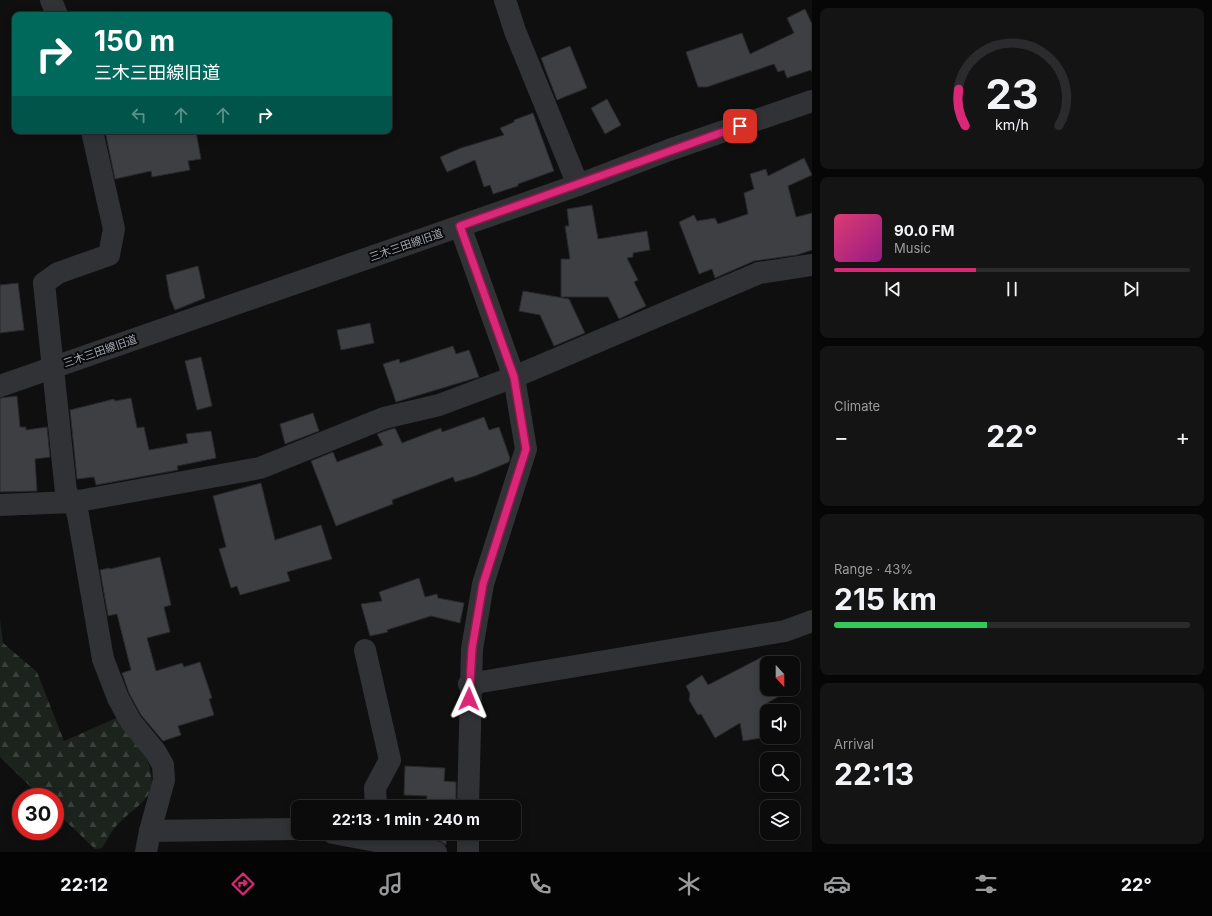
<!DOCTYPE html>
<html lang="en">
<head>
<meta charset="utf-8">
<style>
  :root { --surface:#0b0b0c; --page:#141415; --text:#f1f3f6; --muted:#9a9b9d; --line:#2b2b2d; --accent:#db2777 }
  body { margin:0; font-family:Inter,"Noto Sans JP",sans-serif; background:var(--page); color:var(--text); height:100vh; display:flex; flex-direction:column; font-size:15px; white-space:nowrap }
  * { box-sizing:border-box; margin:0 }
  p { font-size:13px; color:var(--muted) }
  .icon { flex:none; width:22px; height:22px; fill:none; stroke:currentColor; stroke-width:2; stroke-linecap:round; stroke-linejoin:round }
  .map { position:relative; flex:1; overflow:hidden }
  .details { display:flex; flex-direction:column; gap:8px; padding:8px; background:#060607; width:400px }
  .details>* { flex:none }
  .hud { position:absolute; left:12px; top:12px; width:380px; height:122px; border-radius:8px; box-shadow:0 2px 10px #0003,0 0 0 1px var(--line); background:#00695c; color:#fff; overflow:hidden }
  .needle { width:26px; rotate:159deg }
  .fabs { position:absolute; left:760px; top:656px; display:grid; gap:8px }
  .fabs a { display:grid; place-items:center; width:40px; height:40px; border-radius:8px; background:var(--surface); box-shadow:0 2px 10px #0003,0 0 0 1px var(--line); font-size:20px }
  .speed { position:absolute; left:12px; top:788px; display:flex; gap:8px; font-size:20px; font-weight:700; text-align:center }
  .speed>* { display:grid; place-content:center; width:52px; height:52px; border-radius:50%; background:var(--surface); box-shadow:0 2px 10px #0003,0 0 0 1px var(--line); line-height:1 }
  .speed .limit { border:6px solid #d22; background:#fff; color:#111 }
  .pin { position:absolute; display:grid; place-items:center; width:34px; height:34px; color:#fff; margin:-17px; border-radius:8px; box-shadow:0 2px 6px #0006 }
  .me { position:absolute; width:44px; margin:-22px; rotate:1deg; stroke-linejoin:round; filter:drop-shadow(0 0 3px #0008) }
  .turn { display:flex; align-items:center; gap:14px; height:84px; padding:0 16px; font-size:18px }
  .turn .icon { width:52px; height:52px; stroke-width:2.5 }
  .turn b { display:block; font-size:28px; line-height:34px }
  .lanes { display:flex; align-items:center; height:38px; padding:0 16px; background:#0003; justify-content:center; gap:20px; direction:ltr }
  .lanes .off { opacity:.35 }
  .big { font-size:30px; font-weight:700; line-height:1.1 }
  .details .widget { flex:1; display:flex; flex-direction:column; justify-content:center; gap:6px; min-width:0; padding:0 14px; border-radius:8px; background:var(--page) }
  .details .dial { align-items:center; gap:0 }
  .dial svg { height:104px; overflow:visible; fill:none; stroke:var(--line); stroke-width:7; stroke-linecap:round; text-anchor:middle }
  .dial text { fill:var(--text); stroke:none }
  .song { display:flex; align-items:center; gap:12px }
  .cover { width:48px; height:48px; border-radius:6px; background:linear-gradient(135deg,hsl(340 70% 55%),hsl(310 70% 35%)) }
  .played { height:4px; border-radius:2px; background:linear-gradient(90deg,var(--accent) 40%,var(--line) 40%) }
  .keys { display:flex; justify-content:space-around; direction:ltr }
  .heat { display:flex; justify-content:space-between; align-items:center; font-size:22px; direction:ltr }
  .charge { height:6px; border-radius:3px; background:linear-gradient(90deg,#34c759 43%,var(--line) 0) }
  .trip { position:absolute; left:291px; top:800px; width:230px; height:40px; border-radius:8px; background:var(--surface); box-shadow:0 2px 10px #0003,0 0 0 1px var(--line); font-weight:700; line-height:40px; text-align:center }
  .tabs { display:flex; height:64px; justify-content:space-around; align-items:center; background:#040405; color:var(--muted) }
  .tabs .icon { width:28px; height:28px }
  .tabs .selected { color:var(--accent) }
  .tabs b { font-size:18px; color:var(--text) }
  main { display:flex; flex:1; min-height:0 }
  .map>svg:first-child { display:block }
  .forest { fill:url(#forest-firs) }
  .building { fill:#3e3f43; stroke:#29292c }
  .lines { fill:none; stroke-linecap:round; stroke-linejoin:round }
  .minor { stroke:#303235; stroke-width:22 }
  .route-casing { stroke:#8e194d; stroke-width:10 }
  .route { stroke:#db2777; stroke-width:7 }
  .labels { text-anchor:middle; stroke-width:4; stroke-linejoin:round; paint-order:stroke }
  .street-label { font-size:11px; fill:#a0a7b1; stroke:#0a0a0b }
</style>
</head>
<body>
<main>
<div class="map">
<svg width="812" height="852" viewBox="0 0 812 852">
  <defs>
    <pattern id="forest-firs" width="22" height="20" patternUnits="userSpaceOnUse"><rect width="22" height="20" fill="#1c231c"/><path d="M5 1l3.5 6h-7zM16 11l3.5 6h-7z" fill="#3a403b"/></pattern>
  </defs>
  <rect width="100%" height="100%" fill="#0f0f10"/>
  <path class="forest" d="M0,620L3,643L37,672L64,741L121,716C135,735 164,775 146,798C138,808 126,815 117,825C111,831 107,841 102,848L95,849L55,811V797H41L0,757Z"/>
  <g class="building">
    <path d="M805,9L812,24V72L811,70L787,78L784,70L778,72L774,64L707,87H698L686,52L742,33L750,54L794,33L787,18Z"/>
    <path d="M570,46L587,88L557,100L541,58Z"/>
    <path d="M607,99L621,125L605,134L591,108Z"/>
    <path d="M533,113L554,171L518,184V186L493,194L490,185L484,187L475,160L447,172L440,157L461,148L504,135L500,128L514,122V120Z"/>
    <path d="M105,131H196L201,159L188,161L190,170L152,177L151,171L115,179Z"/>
    <path d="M804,158L812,175L788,186L796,217L812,213V250L797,255L754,261L715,278L712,269L699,274L679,222L694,215L697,221L715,218L718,224L748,214L744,193L754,189L750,174L766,169L768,176Z"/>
    <path d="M592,205L598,239L647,231L650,250L633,253V257L627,258L638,280L634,282L646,306L619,319L608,297H561V259H570L565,226H569L567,209Z"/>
    <path d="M198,266L205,298L175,310L170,298L166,275Z"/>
    <path d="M18,283L24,330L0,333V285Z"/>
    <path d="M523,291L569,299L585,333L554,346L540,315L519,311Z"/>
    <path d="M370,323L374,343L341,350L337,330Z"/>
    <path d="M453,346L456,354L469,350L479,377L396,402L383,364L399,359L400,363Z"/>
    <path d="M201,357L212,406L197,410L185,361Z"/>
    <path d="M17,396L20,427H26V430L47,427L50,457L35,459L37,491L0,492V398Z"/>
    <path d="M131,398L137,428L144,427L149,450L188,443L186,434L211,431L216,458L177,466L178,470L96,485L94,477L77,479L70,410L114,399L115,401Z"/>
    <path d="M313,413L319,431L285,444L280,424Z"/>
    <path d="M484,417L489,430L499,427L510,458L509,462L475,476L455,482L453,477L392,500L393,504L336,526L311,461L333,452L337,462L383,445L377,434L388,430L395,428L402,443L441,428L442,432Z"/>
    <path d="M261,483L275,540L321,525L332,559L287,572L290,581L240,595L237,586L231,588L219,549L226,547L213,496Z"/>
    <path d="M160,557L171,605L164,607L170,632L147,638L156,671L182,663L184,667L200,662L212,698L209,699L214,715L178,726L181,735L163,741L141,715L129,693L122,673L131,670L117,614L108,616L100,570L109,568L110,569Z"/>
    <path d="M419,578L425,597L437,594L438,598L464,603L460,623L431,616L387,630L388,632L370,636L361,604L382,601L379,592Z"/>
    <path d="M764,656L768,663L767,689H781L783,694L767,703V737L743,741L740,723L715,738L701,714L698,715L689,700L690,694L686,686L702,675L708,685Z"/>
    <path d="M405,766L445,768L444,781L456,782V800L451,799L450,807H426L427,796L404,795Z"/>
    <path d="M423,833H447L446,845L439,840L423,837Z"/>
  </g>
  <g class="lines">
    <g class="minor">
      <path d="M51,0L57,15"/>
      <path d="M505,0L515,31L578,185"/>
      <path d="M92,131L114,229L109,255L58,273L44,283L66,492L73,502L78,515L103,659L118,698L131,722L155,751L163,765L164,780L150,831L146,852"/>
      <path d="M460,226L514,377L526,449L483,584L472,649L468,807"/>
      <path d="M0,386L578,185L669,150L812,101"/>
      <path d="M0,505L73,502L260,468L384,418L439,405L514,377L759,273L812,265"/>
      <path d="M365,650L390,760L375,788L376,807"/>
      <path d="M469,684L785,631L812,621"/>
      <path d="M150,831L298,829"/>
      <path d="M333,833L436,852"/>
      <path d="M468,852V833"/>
    </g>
  </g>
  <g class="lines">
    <defs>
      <path id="route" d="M469,699L472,649L483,584L526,449L514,377L460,226L740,126"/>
    </defs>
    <use href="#route" class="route-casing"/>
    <use href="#route" class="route"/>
  </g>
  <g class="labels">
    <g class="street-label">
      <text transform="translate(406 245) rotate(-19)" y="4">三木三田線旧道</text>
      <text transform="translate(100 351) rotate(-19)" y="4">三木三田線旧道</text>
    </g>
  </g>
</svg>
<div class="fabs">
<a><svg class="needle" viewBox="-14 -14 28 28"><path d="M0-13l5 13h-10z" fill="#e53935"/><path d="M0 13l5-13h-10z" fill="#9a9b9d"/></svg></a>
<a><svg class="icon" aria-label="sound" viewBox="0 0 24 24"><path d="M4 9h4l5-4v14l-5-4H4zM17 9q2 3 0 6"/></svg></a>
<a><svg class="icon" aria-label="search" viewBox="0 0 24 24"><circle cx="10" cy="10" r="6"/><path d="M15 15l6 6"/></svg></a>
<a><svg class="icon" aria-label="layers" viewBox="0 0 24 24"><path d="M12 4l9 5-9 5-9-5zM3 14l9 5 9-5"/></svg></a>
</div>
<div class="speed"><div class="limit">30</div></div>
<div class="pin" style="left:740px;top:126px;background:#d93025"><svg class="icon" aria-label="arrive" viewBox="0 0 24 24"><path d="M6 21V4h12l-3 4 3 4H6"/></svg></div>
<svg class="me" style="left:469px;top:699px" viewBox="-20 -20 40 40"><path d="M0-17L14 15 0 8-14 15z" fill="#db2777" stroke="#fff" stroke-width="4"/></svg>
<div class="trip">22:13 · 1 min · 240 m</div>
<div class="hud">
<div class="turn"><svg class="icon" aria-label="right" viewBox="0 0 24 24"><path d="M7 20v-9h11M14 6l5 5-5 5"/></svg><div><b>150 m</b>三木三田線旧道</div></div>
<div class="lanes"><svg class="icon off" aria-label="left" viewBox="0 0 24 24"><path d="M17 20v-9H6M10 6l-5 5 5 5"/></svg><svg class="icon off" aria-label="ahead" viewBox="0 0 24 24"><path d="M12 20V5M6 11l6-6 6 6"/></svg><svg class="icon off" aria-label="ahead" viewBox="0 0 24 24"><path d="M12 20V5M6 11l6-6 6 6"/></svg><svg class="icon" aria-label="right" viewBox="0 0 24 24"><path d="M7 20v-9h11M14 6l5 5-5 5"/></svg></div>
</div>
</div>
<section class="details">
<div class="widget dial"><svg viewBox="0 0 100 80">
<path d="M14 69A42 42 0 1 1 86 69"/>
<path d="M14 69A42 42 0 0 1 9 41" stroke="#db2777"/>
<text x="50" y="56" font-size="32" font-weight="700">23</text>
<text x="50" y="72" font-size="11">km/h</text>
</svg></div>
<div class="widget">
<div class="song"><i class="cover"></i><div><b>90.0 FM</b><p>Music</p></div></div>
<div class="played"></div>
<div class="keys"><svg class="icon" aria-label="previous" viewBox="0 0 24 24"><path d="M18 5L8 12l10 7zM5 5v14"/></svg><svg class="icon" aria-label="pause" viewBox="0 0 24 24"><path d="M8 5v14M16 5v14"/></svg><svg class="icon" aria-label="next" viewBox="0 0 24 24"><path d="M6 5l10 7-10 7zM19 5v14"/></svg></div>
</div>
<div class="widget"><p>Climate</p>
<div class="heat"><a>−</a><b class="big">22°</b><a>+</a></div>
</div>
<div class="widget"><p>Range · 43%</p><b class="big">215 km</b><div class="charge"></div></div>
<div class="widget"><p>Arrival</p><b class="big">22:13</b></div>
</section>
</main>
<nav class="tabs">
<b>22:12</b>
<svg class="icon selected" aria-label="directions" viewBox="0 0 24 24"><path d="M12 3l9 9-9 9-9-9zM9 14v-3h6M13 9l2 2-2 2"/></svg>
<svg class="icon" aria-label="music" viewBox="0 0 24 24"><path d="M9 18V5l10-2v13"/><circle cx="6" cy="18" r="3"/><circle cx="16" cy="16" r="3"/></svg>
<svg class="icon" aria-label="phone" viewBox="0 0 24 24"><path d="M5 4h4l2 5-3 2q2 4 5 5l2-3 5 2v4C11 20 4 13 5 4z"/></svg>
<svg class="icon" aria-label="climate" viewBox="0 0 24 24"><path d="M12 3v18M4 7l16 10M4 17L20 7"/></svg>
<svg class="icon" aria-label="car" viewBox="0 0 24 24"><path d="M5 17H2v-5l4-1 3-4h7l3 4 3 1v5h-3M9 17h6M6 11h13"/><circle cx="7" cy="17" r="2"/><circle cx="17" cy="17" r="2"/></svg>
<svg class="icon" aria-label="filters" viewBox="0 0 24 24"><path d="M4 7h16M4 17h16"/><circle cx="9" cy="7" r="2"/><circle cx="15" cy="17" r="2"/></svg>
<b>22°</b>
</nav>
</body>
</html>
